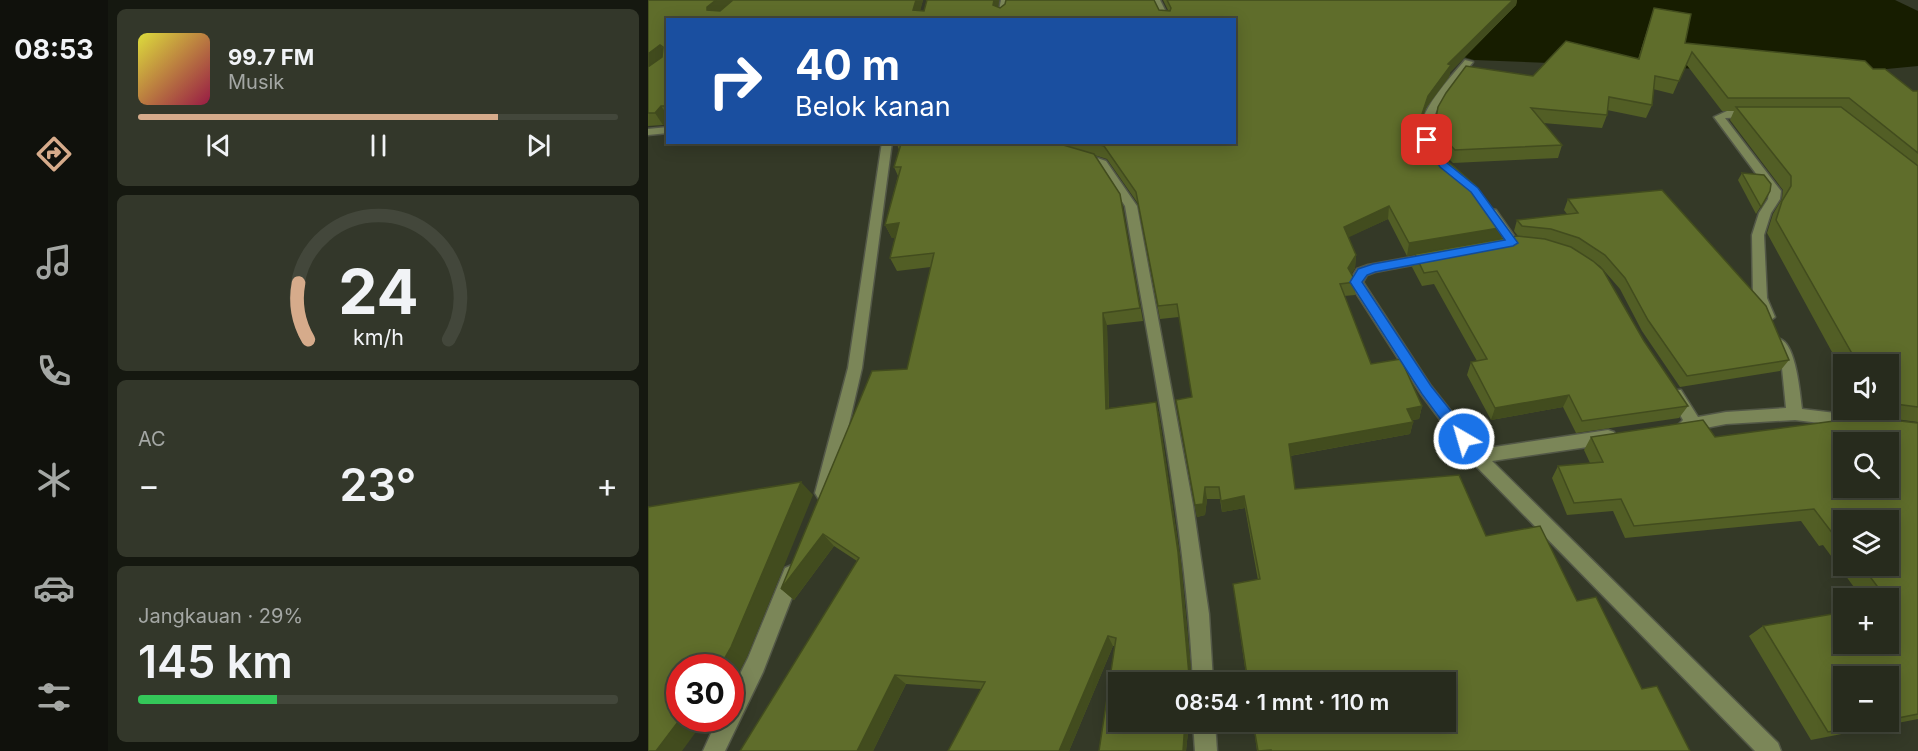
<!DOCTYPE html>
<html lang="id">
<head>
<meta charset="utf-8">
<style>
  :root { --surface:#272b1d; --page:#33372a; --text:#f1f3f6; --muted:#a4a7a4; --line:#43473b; --accent:#d6ab8b }
  body { margin:0; font-family:Inter,sans-serif; background:var(--page); color:var(--text); height:100vh; display:flex; flex-direction:column; font-size:22px; white-space:nowrap }
  * { box-sizing:border-box; margin:0 }
  p { font-size:20px; color:var(--muted) }
  .icon { flex:none; width:33px; height:33px; fill:none; stroke:currentColor; stroke-width:2; stroke-linecap:round; stroke-linejoin:round }
  .map { position:relative; flex:1; overflow:hidden }
  .details { display:flex; flex-direction:column; gap:9px; padding:9px; background:#151810; width:540px }
  .details>* { flex:none }
  .hud { position:absolute; left:18px; top:18px; width:570px; height:126px; border-radius:0px; box-shadow:0 3px 15px #0003,0 0 0 2px var(--line); background:#1a4fa0; color:#fff; overflow:hidden }
  .tools { position:absolute; left:1185px; top:354px; display:grid; gap:12px }
  .tools a { display:grid; place-items:center; width:66px; height:66px; border-radius:0px; background:var(--surface); box-shadow:0 3px 15px #0003,0 0 0 2px var(--line); font-size:30px }
  .speed { position:absolute; left:18px; top:654px; display:flex; gap:12px; font-size:30px; font-weight:700; text-align:center }
  .speed>* { display:grid; place-content:center; width:78px; height:78px; border-radius:50%; background:var(--surface); box-shadow:0 3px 15px #0003,0 0 0 2px var(--line); line-height:1 }
  .speed .limit { border:9px solid #d22; background:#fff; color:#111 }
  .pin { position:absolute; display:grid; place-items:center; width:51px; height:51px; color:#fff; margin:-26px; border-radius:12px; box-shadow:0 3px 9px #0006 }
  .me { position:absolute; width:66px; margin:-33px; rotate:322deg; stroke-linejoin:round; filter:drop-shadow(0 0 4px #0008) }
  .turn { display:flex; align-items:center; gap:21px; height:126px; padding:0 30px; font-size:27px }
  .turn .icon { width:78px; height:78px; stroke-width:2.5 }
  .turn b { display:block; font-size:42px; line-height:51px }
  .big { font-size:45px; font-weight:600; line-height:1.1 }
  .details .tile { flex:1; display:flex; flex-direction:column; justify-content:center; gap:9px; min-width:0; padding:0 21px; border-radius:9px; background:var(--page) }
  .details .dial { align-items:center; gap:0 }
  .dial svg { height:156px; overflow:visible; fill:none; stroke:var(--line); stroke-width:7; stroke-linecap:round; text-anchor:middle }
  .dial text { fill:var(--text); stroke:none }
  .song { display:flex; align-items:center; gap:18px }
  .cover { width:72px; height:72px; border-radius:9px; background:linear-gradient(135deg,hsl(60 70% 55%),hsl(340 70% 35%)) }
  .played { height:6px; border-radius:3px; background:linear-gradient(90deg,var(--accent) 75%,var(--line) 75%) }
  .keys { display:flex; justify-content:space-around; direction:ltr }
  .heat { display:flex; justify-content:space-between; align-items:center; font-size:33px; direction:ltr }
  .charge { height:9px; border-radius:4px; background:linear-gradient(90deg,#34c759 29%,var(--line) 0) }
  .trip { position:absolute; left:460px; top:672px; width:348px; height:60px; border-radius:0px; background:var(--surface); box-shadow:0 3px 15px #0003,0 0 0 2px var(--line); font-weight:600; line-height:60px; text-align:center }
  main { display:flex; flex:1; min-height:0 }
  .tabs { display:flex; flex-direction:column; width:108px; justify-content:space-around; align-items:center; background:#10110c; color:var(--muted) }
  .tabs .icon { width:42px; height:42px }
  .tabs .active { color:var(--accent) }
  .tabs b { font-size:27px; color:var(--text) }
  .map>svg:first-child { display:block }
  .water { fill:#171d00 }
  .lines { fill:none; stroke-linecap:round; stroke-linejoin:round }
  .minor-casing { stroke:#535847; stroke-width:3 }
  .minor { fill:#7b8658; fill-rule:evenodd }
  .wall { fill:#525e25; fill-rule:evenodd }
  .shaded-wall { fill:#424c1e }
  .building { fill:#5f6d2b; stroke:#424c1e; stroke-width:1.5; fill-rule:evenodd }
  .route { fill:#1a73e8; stroke:#114b97; stroke-width:1.5 }
</style>
</head>
<body>
<main>
<nav class="tabs">
<b>08:53</b>
<svg class="icon active" aria-label="directions" viewBox="0 0 24 24"><path d="M12 3l9 9-9 9-9-9zM9 14v-3h6M13 9l2 2-2 2"/></svg>
<svg class="icon" aria-label="music" viewBox="0 0 24 24"><path d="M9 18V5l10-2v13"/><circle cx="6" cy="18" r="3"/><circle cx="16" cy="16" r="3"/></svg>
<svg class="icon" aria-label="phone" viewBox="0 0 24 24"><path d="M5 4h4l2 5-3 2q2 4 5 5l2-3 5 2v4C11 20 4 13 5 4z"/></svg>
<svg class="icon" aria-label="climate" viewBox="0 0 24 24"><path d="M12 3v18M4 7l16 10M4 17L20 7"/></svg>
<svg class="icon" aria-label="car" viewBox="0 0 24 24"><path d="M5 17H2v-5l4-1 3-4h7l3 4 3 1v5h-3M9 17h6M6 11h13"/><circle cx="7" cy="17" r="2"/><circle cx="17" cy="17" r="2"/></svg>
<svg class="icon" aria-label="filters" viewBox="0 0 24 24"><path d="M4 7h16M4 17h16"/><circle cx="9" cy="7" r="2"/><circle cx="15" cy="17" r="2"/></svg>
</nav>
<section class="details">
<div class="tile">
<div class="song"><i class="cover"></i><div><b>99.7 FM</b><p>Musik</p></div></div>
<div class="played"></div>
<div class="keys"><svg class="icon" aria-label="previous" viewBox="0 0 24 24"><path d="M18 5L8 12l10 7zM5 5v14"/></svg><svg class="icon" aria-label="pause" viewBox="0 0 24 24"><path d="M8 5v14M16 5v14"/></svg><svg class="icon" aria-label="next" viewBox="0 0 24 24"><path d="M6 5l10 7-10 7zM19 5v14"/></svg></div>
</div>
<div class="tile dial"><svg viewBox="0 0 100 80">
<path d="M14 69A42 42 0 1 1 86 69"/>
<path d="M14 69A42 42 0 0 1 9 40" stroke="#d6ab8b"/>
<text x="50" y="56" font-size="32" font-weight="700">24</text>
<text x="50" y="72" font-size="11">km/h</text>
</svg></div>
<div class="tile"><p>AC</p>
<div class="heat"><a>−</a><b class="big">23°</b><a>+</a></div>
</div>
<div class="tile"><p>Jangkauan · 29%</p><b class="big">145 km</b><div class="charge"></div></div>
</section>
<div class="map">
<svg width="1270" height="751" viewBox="0 0 1270 751">
  <rect width="100%" height="100%" fill="#343927"/>
  <path class="water" d="M651,0H1247L1270,11V66L1186,74L826,60L659,11Z"/>
  <g class="lines">
    <defs>
      <g id="minor">
        <path d="M353,0H361L358,15L354,17L350,15Z"/>
        <path d="M504,0H512L522,20H514Z"/>
        <path d="M817,60L825,62C811,80 780,111 783,134C785,142 790,149 794,155L793,157H785C781,151 775,144 773,137C767,114 803,77 817,60Z"/>
        <path d="M1079,111H1103L1108,114L1103,117L1077,118L1133,191L1132,199L1123,213L1116,235L1119,298L1127,317L1120,322L1115,320L1105,298L1104,235L1111,213L1120,199L1121,191L1066,117Z"/>
        <path d="M20,127V133L0,135V129Z"/>
        <path d="M234,142H244L214,368L185,493L182,498L176,500L170,498L167,493L200,368Z"/>
        <path d="M432,152L458,161L489,206L545,505L561,614L565,682H545C537,522 504,364 477,206L450,165L428,157V153Z"/>
        <path d="M844,209L848,210L869,240L871,243L869,246H861L838,213Z"/>
        <path d="M786,253L792,257L791,260L727,272L719,275L715,282L783,386L833,449L960,430L966,432L968,437L966,442L960,444L844,461L1130,743L1133,751H1107L823,461L773,394L701,282L709,269L720,265Z"/>
        <path d="M1132,339C1148,344 1152,393 1154,409L1213,416L1219,418L1221,422L1219,426L1213,428L1147,420L1078,424L1037,432L1031,431L1029,426L1035,420L1020,394L1023,390H1033L1050,417L1078,412L1138,408L1134,368L1125,344Z"/>
        <path d="M144,565L151,568L153,574L115,672L77,751H55L70,718H82V694L100,658L137,568Z"/>
        <path d="M545,722H567L569,751H547Z"/>
      </g>
    </defs>
    <use href="#minor" class="minor-casing"/>
    <use href="#minor" class="minor"/>
  </g>
  <g class="wall">
    <path d="M0,0H275L272,10L276,11L279,0H351L350,7L352,8L357,4L358,0H506L511,10H520L515,0H869L868,5L802,72L801,77L778,108L773,122L774,128L779,139L795,157L827,185L857,227L853,239L870,236L866,231L869,220L919,214L916,210L920,199L1014,190L1118,306L1141,360L1132,371L1032,387L994,331L972,289L952,266L946,262L955,270L996,341L1040,406L1031,418L928,433L915,407L843,420L819,375L823,362L829,361L786,284L774,286L764,267L767,254L759,256L740,219L700,237L708,255L707,268L703,274L708,282L707,295L696,296L723,364L753,359L774,406L771,419L764,420L765,422L762,434L642,456L647,489L811,475L838,536L892,526L929,601L948,597L994,689L1009,686L1042,751H609L605,722H798V682H599L585,584L610,580L597,508L574,512L572,499H559L557,515L549,517L528,400L544,397L531,317L512,319L491,205L459,159L446,155L472,194L495,321L459,325L461,408L508,402L511,415L533,563L544,682H471V722H541L538,751H451L467,646H465L421,751H300L333,689L258,684L225,751H92L209,561L186,546L146,600L133,589L224,371L259,369L283,267L249,271L242,258L247,237L244,238L237,225L250,176L246,167L251,150L249,144V142H586V20H20V121L15,125L0,126Z"/>
    <path d="M1006,8L1037,43L1225,69L1265,91H1270V422L1218,415L1215,410H1240V364H1196V374L1119,233L1125,214L1134,199L1135,190L1082,120L1086,111H1074L1038,64L1025,94L1005,89L1004,105L998,118L959,110V115L954,128L895,123L914,145L910,158L805,163L791,149L787,140L786,130L790,107L885,76L990,59Z"/>
    <path d="M1094,173L1122,191L1108,214L1090,180Z"/>
    <path d="M1270,423V719L1163,740L1101,636L1115,626L1240,644V598H1214L1175,545L1171,546L1153,521L977,538L965,511L919,515L904,478L910,466L942,463L936,450L943,437H1067ZM1196,520L1240,566H1196ZM1240,676V722H1196Z"/>
  </g>
  <g class="shaded-wall">
    <path d="M68,0H87L66,18L59,10V7Z"/>
    <path d="M268,0H275L270,20L265,10Z"/>
    <path d="M346,0H351L348,16L345,5Z"/>
    <path d="M865,0H869L868,5L802,72L801,77L778,108L771,129L773,117L780,96L800,64Z"/>
    <path d="M12,45L20,56L0,72V54Z"/>
    <path d="M13,106L20,116V121L15,125L7,113Z"/>
    <path d="M741,206L740,219L695,240L696,227Z"/>
    <path d="M251,223L258,236L244,238L237,225Z"/>
    <path d="M857,227L853,239L759,256L761,243Z"/>
    <path d="M708,255L707,268L699,281L700,268Z"/>
    <path d="M455,313L459,325L461,421L458,409Z"/>
    <path d="M921,395L915,407L843,420L847,408Z"/>
    <path d="M508,402L511,415L533,563L544,682H540Z"/>
    <path d="M774,406L771,419L757,421L759,409Z"/>
    <path d="M765,422L762,434L641,456V444Z"/>
    <path d="M153,482L165,495L99,657L88,678L82,685V668H71Z"/>
    <path d="M557,487L559,499L557,515L549,517L547,505Z"/>
    <path d="M596,496L597,508L574,512L573,501Z"/>
    <path d="M175,534L186,546L146,600L133,589Z"/>
    <path d="M460,636L465,646L421,751H411Z"/>
    <path d="M247,675L258,684L225,751H209Z"/>
    <path d="M33,718H58L34,751H8Z"/>
    <path d="M537,722H541L538,751H535Z"/>
  </g>
  <g class="building">
    <path d="M0,0H68L59,7V10L72,11L85,0H268L265,10L276,11L279,0H346L345,5L352,8L357,4L358,0H506L511,10L522,11L523,8L519,0H865L800,64L803,65L780,96L773,117L774,128L779,139L795,157L827,185L857,227L761,243L741,206L696,227L708,255L700,268L708,282L692,284L723,364L753,359L774,406L759,409L765,422L641,444L647,489L811,475L838,536L892,526L929,601L948,597L994,689L1009,686L1042,751H623V750L610,751L605,722H798V682H600L585,584L612,579L596,496L573,501L571,487H557L555,504L547,505L528,400L544,397L529,304L510,306L488,192L456,146L442,142H586V20H20V106H13L7,113H0V67L14,57L15,47L12,45L0,54Z"/>
    <path d="M1006,8L1043,14L1037,43L1217,61L1225,69H1237L1265,91H1270V153L1201,98H1080L1044,52L1031,81L1007,76L1004,105L961,97L959,115L883,108L914,145L807,150L794,136L789,127L788,118L790,107L798,93L818,66L885,76L918,41L991,59Z"/>
    <path d="M1088,107H1193L1270,166V407L1240,403V364H1210L1128,220L1134,201L1143,186V176Z"/>
    <path d="M249,142H405L446,154L472,194L492,308L455,313L458,409L508,402L530,552L541,675L540,682H471V722H537L535,751H451L468,638L460,636L411,751H300L337,682L247,675L209,751H92L211,558L175,534L133,589L224,371L259,369L286,253L242,258L251,223L237,225L253,167H246L253,144H249Z"/>
    <path d="M1094,173L1116,175L1123,184L1122,191L1113,207Z"/>
    <path d="M1014,190L1118,306L1141,360L1039,376L1000,320L977,278L957,255L931,238L903,229L874,226L869,220L930,213L920,199Z"/>
    <path d="M869,236L897,239L923,247L945,261L955,270L996,341L1040,406L934,421L921,395L847,408L823,362L839,359L789,271L776,273L767,254Z"/>
    <path d="M1216,417L1270,423V714L1240,720V676H1196V722H1235L1180,732L1115,626L1196,612V644H1240V604L1242,603L1240,598H1238L1214,566H1240V520H1196V541L1190,533L1185,534L1166,509L986,526L973,499L926,503L910,466L955,462L943,437L1055,420L1067,437ZM1196,442H1240V488H1196Z"/>
    <path d="M153,482L83,647L71,668H32V718H33L8,751H0V507Z"/>
  </g>
  <path class="route" d="M776,138H783L799,163L830,188L870,243L865,246L727,272L719,275L714,282L783,386L822,435L824,439L822,444H811L774,394L702,282L710,269L725,264L857,240L823,192L792,167L775,140Z"/>
</svg>
<div class="tools">
<a><svg class="icon" aria-label="sound" viewBox="0 0 24 24"><path d="M4 9h4l5-4v14l-5-4H4zM17 9q2 3 0 6"/></svg></a>
<a><svg class="icon" aria-label="search" viewBox="0 0 24 24"><circle cx="10" cy="10" r="6"/><path d="M15 15l6 6"/></svg></a>
<a><svg class="icon" aria-label="layers" viewBox="0 0 24 24"><path d="M12 4l9 5-9 5-9-5zM3 14l9 5 9-5"/></svg></a>
<a>+</a>
<a>−</a>
</div>
<div class="speed"><div class="limit">30</div></div>
<div class="pin" style="left:779px;top:140px;background:#d93025"><svg class="icon" aria-label="arrive" viewBox="0 0 24 24"><path d="M6 21V4h12l-3 4 3 4H6"/></svg></div>
<svg class="me" style="left:816px;top:439px" viewBox="-20 -20 40 40"><circle r="17" fill="#1a73e8" stroke="#fff" stroke-width="3"/><path d="M0-11L8 9 0 5-8 9z" fill="#fff"/></svg>
<div class="trip">08:54 · 1 mnt · 110 m</div>
<div class="hud">
<div class="turn"><svg class="icon" aria-label="right" viewBox="0 0 24 24"><path d="M7 20v-9h11M14 6l5 5-5 5"/></svg><div><b>40 m</b>Belok kanan</div></div>
</div>
</div>
</main>
</body>
</html>
